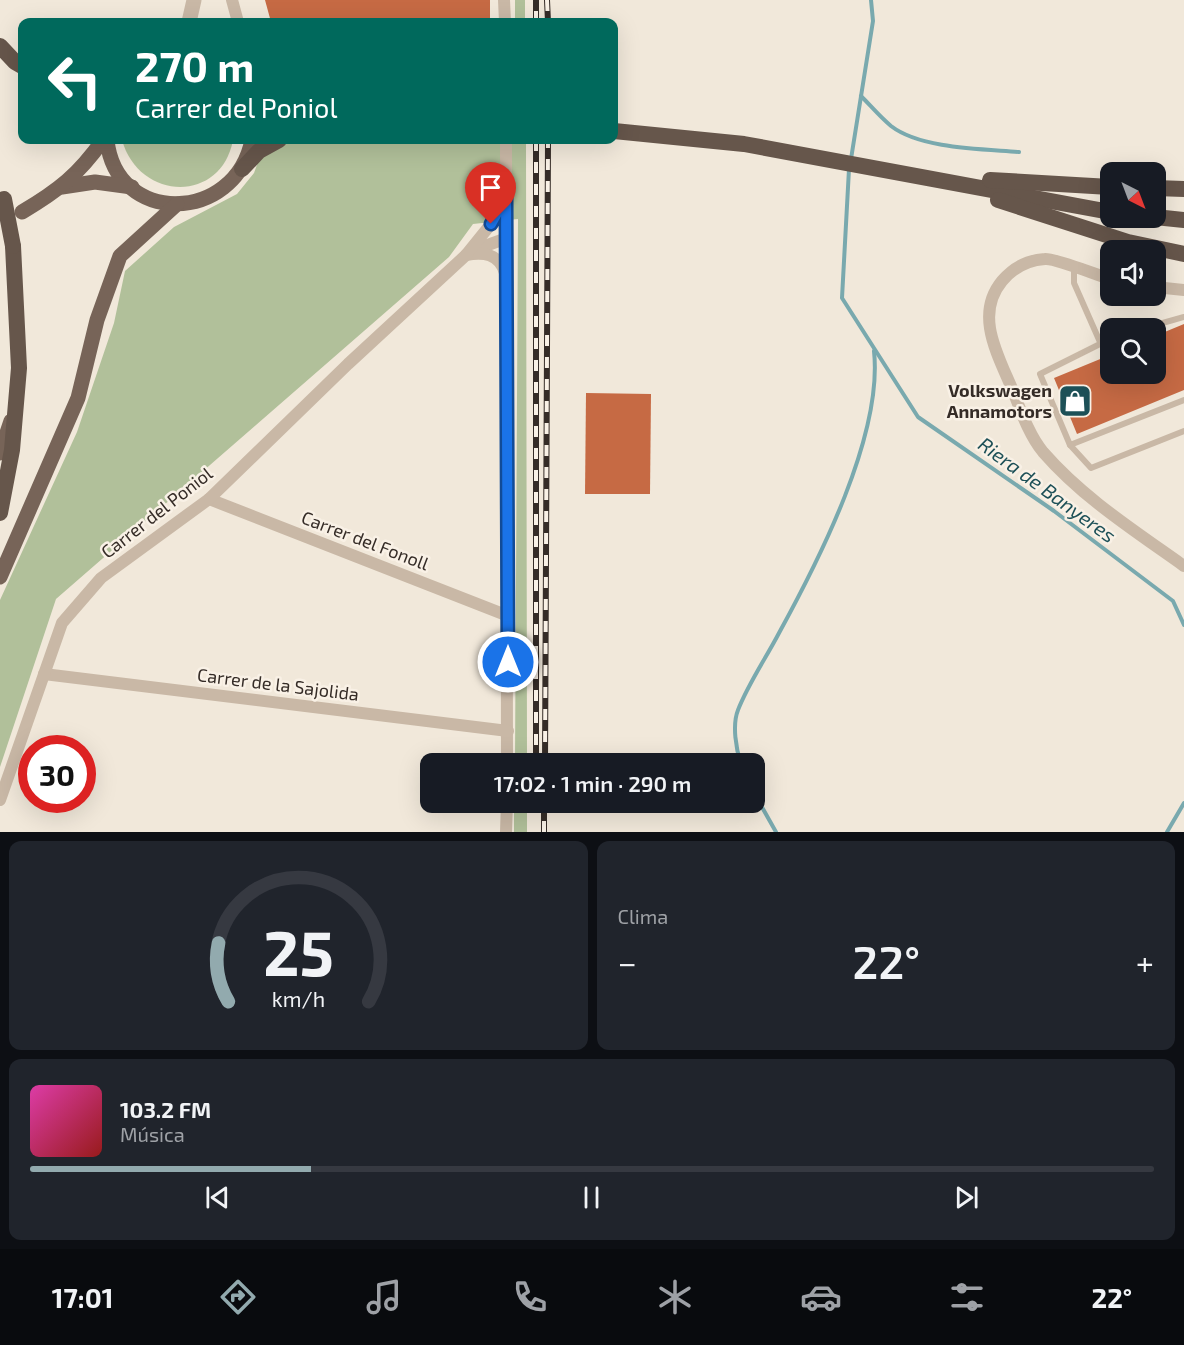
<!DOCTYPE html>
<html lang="es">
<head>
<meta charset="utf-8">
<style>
  :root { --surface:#171b24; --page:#20242c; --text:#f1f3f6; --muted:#9ea1a6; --line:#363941; --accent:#92aaae }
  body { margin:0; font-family:"Exo 2",sans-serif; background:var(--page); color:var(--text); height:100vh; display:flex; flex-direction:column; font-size:22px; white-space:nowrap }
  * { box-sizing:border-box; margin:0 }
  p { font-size:20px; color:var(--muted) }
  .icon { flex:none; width:33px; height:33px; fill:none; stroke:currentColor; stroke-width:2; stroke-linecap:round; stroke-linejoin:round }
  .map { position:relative; height:832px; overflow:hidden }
  .side { display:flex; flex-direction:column; gap:9px; padding:9px; background:#0d0f14; flex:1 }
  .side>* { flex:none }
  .hud { position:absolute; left:18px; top:18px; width:600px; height:126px; border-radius:12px; box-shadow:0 6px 24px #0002; background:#00695c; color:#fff; overflow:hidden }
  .needle { width:39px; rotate:138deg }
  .controls { position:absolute; left:1100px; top:162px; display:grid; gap:12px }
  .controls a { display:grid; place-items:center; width:66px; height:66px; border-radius:12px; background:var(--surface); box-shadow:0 6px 24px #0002; font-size:30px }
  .speed { position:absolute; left:18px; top:735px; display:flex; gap:12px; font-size:30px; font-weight:700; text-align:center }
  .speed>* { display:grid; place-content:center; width:78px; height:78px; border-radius:50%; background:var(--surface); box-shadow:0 6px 24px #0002; line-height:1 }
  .speed .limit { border:9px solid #d22; background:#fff; color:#111 }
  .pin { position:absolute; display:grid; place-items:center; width:51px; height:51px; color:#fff; margin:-62px -26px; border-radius:50% 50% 50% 0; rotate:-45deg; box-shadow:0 0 6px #0007 }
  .pin .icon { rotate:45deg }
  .me { position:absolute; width:66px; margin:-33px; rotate:0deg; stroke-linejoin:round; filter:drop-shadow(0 0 4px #0008) }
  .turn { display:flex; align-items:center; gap:21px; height:126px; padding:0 18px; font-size:27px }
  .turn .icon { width:78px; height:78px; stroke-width:2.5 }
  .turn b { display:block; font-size:42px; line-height:51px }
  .big { font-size:45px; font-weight:600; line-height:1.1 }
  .side .widget { flex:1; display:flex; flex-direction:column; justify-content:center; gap:9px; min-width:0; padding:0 21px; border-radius:12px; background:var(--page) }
  .side .dial { align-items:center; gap:0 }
  .dial svg { height:156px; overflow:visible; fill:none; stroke:var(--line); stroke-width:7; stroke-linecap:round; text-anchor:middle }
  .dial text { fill:var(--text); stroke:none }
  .song { display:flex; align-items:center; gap:18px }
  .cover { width:72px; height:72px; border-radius:9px; background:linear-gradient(135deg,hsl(320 70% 55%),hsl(0 70% 35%)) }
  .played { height:6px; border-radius:3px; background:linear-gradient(90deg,var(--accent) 25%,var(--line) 25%) }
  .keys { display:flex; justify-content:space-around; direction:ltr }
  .heat { display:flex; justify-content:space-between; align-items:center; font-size:33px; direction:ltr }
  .side .tiles { flex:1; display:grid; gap:9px; grid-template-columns:1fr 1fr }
  .widget:last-child { grid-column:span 2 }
  .trip { position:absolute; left:420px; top:753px; width:345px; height:60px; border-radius:12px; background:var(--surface); box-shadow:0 6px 24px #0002; font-weight:600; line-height:60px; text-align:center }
  .tabs { display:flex; height:96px; justify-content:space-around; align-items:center; background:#090b0e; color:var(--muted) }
  .tabs .icon { width:42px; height:42px }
  .tabs .active { color:var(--accent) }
  .tabs b { font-size:27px; color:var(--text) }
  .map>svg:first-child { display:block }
  .green { fill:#b1c09a }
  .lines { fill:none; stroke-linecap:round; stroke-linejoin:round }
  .stream { stroke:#79a9ae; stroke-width:4 }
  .building { fill:#c66a44 }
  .service { stroke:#c9b8a6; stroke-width:6 }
  .minor { stroke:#c9b8a6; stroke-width:12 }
  .tertiary { stroke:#c9b8a6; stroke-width:15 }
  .primary { stroke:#776458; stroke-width:15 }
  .trunk { stroke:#66564b; stroke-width:16 }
  .rail-casing { stroke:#352c27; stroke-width:6 }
  .rail { stroke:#f9f1e6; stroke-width:4; stroke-dasharray:11; stroke-linecap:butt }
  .trunk-bridge { stroke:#66564b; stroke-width:16 }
  .route-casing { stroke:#114b97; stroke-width:15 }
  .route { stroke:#1a73e8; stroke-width:10 }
  .labels { text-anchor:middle; stroke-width:5; stroke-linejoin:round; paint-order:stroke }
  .poi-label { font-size:18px; font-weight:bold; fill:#352c27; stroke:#f9f1e6; text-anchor:end }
  .street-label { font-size:18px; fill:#352c27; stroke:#f9f1e6 }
  .water-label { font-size:20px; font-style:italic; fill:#1d5057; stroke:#f9f1e6 }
</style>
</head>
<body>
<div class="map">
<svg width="1184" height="832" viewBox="0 0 1184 832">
  <rect width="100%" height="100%" fill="#f1e8da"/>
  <g class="green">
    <rect x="515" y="0" width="10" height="22"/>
    <path d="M122,140H233C221,204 139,201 122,140Z"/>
    <path d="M266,140H526L527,763H515L518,219L473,224L449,257L56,599L0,767V600L77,432L114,323L125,271L174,227L237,194L254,173Z"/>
    <rect x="514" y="803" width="13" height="29"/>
  </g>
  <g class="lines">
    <g class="stream">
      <path d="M861,96C871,106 880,117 891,126C921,149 982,149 1019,152"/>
      <path d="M851,159L873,21L871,0"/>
      <path d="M849,169L842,298L918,417L1054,511L1173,601L1184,625"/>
      <path d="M741,764C736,749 732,725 738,710C748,684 766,658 779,633C819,560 883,435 874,351"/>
      <path d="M754,793L776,832"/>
      <path d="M1167,832L1184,803"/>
    </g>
  </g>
  <g class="building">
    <path d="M265,0H490V22H271Z"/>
    <path d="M1184,324V390L1077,434L1054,378L1110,355V374H1155V336Z"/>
    <path d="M586,393L651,394L650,494H585Z"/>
  </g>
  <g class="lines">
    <g class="service">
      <path d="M1074,269V283L1100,342"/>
      <path d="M1145,328L1184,317"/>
      <path d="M1110,339L1040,374L1070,445L1184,400"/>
      <path d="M1070,445L1091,468L1184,431"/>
    </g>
    <g class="minor">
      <path d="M232,0L238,22"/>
      <path d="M504,0L505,22"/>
      <path d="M506,140L507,764"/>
      <path d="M474,250L507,238"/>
      <path d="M466,255C483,252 499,253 505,273"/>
      <path d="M1110,279C1097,275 1055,258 1045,259C1028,260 1013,268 1002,281C974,315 998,355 1013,391C1021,411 1029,435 1043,452C1083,498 1135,531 1184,566"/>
      <path d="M1155,287L1184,290"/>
      <path d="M209,499L508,616"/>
      <path d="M44,674L508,731"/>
      <path d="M0,800L62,623L101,578L209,499L348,364L466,255L491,224L506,197"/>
      <path d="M506,832L507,802"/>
    </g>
    <path class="tertiary" d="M189,22L194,0"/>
    <g class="primary">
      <path d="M107,140C116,226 235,224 252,140"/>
      <path d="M62,187L95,182L132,187"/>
      <path d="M22,212C59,190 78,175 103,140"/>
      <path d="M0,453L11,421"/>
      <path d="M0,577L78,398L97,320L120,256L177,204"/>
    </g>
    <g class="trunk">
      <path d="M0,46L15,62L22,66"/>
      <path d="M614,131L744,144L1110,212"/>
      <path d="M242,169L259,151L279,140"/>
      <path d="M990,180L1110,187"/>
      <path d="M1155,188L1184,189"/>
      <path d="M998,200L1128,242L1184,254"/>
      <path d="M1155,217L1184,220"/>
      <path d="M0,513L12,450L19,368L13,246"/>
    </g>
    <defs>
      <g id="rail">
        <path d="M547,0L548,22"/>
        <path d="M536,22V0"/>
        <path d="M536,140V764"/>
        <path d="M545,764L548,140"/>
        <path d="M544,832V802"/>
      </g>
    </defs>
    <use href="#rail" class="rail-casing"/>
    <use href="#rail" class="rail"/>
    <path class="trunk-bridge" d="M4,199L13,246"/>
  </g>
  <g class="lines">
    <defs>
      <path id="route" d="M491,224L506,197L508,662"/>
    </defs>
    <use href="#route" class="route-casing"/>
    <use href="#route" class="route"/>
  </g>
  <defs>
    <symbol id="shop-square" viewBox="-11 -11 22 22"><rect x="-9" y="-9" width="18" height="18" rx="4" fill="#1d5057" stroke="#f9f1e6"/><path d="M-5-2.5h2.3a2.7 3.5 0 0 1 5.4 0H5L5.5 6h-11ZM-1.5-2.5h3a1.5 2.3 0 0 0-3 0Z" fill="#fff"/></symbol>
  </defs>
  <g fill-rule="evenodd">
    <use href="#shop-square" x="1056" y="382" width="38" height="38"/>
  </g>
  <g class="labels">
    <g class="poi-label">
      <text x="1052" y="397">Volkswagen<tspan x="1052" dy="21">Annamotors</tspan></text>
    </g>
    <g class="street-label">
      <text transform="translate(157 513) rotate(-38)" y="6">Carrer del Poniol</text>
      <text transform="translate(365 541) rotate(21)" y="6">Carrer del Fonoll</text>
      <text transform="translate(278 685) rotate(7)" y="6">Carrer de la Sajolida</text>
    </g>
    <g class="water-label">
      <text transform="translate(1047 490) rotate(36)" y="7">Riera de Banyeres</text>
    </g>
  </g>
</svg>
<div class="controls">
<a><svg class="needle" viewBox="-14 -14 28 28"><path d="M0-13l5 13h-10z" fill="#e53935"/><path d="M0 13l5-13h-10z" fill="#9ea1a6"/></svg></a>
<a><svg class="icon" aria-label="sound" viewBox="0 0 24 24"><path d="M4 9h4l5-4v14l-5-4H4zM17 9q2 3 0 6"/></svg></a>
<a><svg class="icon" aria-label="search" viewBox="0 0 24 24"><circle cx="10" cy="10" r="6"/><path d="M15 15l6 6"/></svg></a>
</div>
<div class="speed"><div class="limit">30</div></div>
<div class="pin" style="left:491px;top:224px;background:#d93025"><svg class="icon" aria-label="arrive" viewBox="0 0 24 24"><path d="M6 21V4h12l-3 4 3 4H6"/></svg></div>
<svg class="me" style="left:508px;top:662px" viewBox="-20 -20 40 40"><circle r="17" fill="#1a73e8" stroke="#fff" stroke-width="3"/><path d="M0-11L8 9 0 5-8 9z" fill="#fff"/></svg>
<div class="trip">17:02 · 1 min · 290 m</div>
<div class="hud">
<div class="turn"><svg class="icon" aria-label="left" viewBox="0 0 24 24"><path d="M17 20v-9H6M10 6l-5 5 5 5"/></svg><div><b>270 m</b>Carrer del Poniol</div></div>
</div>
</div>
<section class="side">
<div class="tiles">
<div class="widget dial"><svg viewBox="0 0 100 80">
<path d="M14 69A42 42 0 1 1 86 69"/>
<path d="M14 69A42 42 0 0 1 9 39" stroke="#92aaae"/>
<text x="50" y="56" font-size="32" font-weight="700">25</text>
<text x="50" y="72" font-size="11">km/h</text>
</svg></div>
<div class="widget"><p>Clima</p>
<div class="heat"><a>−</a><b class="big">22°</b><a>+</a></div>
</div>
<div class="widget">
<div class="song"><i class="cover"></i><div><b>103.2 FM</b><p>Música</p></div></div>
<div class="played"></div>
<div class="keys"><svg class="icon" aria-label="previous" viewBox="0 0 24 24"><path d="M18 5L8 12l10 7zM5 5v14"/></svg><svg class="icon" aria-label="pause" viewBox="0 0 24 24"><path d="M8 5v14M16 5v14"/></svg><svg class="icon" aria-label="next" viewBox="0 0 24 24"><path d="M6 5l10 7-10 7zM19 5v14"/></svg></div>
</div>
</div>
</section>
<nav class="tabs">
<b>17:01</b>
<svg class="icon active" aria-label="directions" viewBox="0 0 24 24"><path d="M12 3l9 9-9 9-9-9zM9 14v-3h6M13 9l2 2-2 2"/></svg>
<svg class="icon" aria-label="music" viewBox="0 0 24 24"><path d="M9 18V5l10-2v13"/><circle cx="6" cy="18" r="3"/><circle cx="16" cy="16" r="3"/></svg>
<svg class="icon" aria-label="phone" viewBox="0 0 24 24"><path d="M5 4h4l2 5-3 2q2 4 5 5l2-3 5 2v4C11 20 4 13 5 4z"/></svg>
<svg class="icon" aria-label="climate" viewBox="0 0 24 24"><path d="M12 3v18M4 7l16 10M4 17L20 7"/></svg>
<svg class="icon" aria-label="car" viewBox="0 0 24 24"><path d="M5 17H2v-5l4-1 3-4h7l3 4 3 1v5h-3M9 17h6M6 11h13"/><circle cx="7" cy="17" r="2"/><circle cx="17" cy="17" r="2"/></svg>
<svg class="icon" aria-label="filters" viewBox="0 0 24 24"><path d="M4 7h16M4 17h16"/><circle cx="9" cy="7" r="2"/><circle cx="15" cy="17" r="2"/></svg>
<b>22°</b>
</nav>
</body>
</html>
